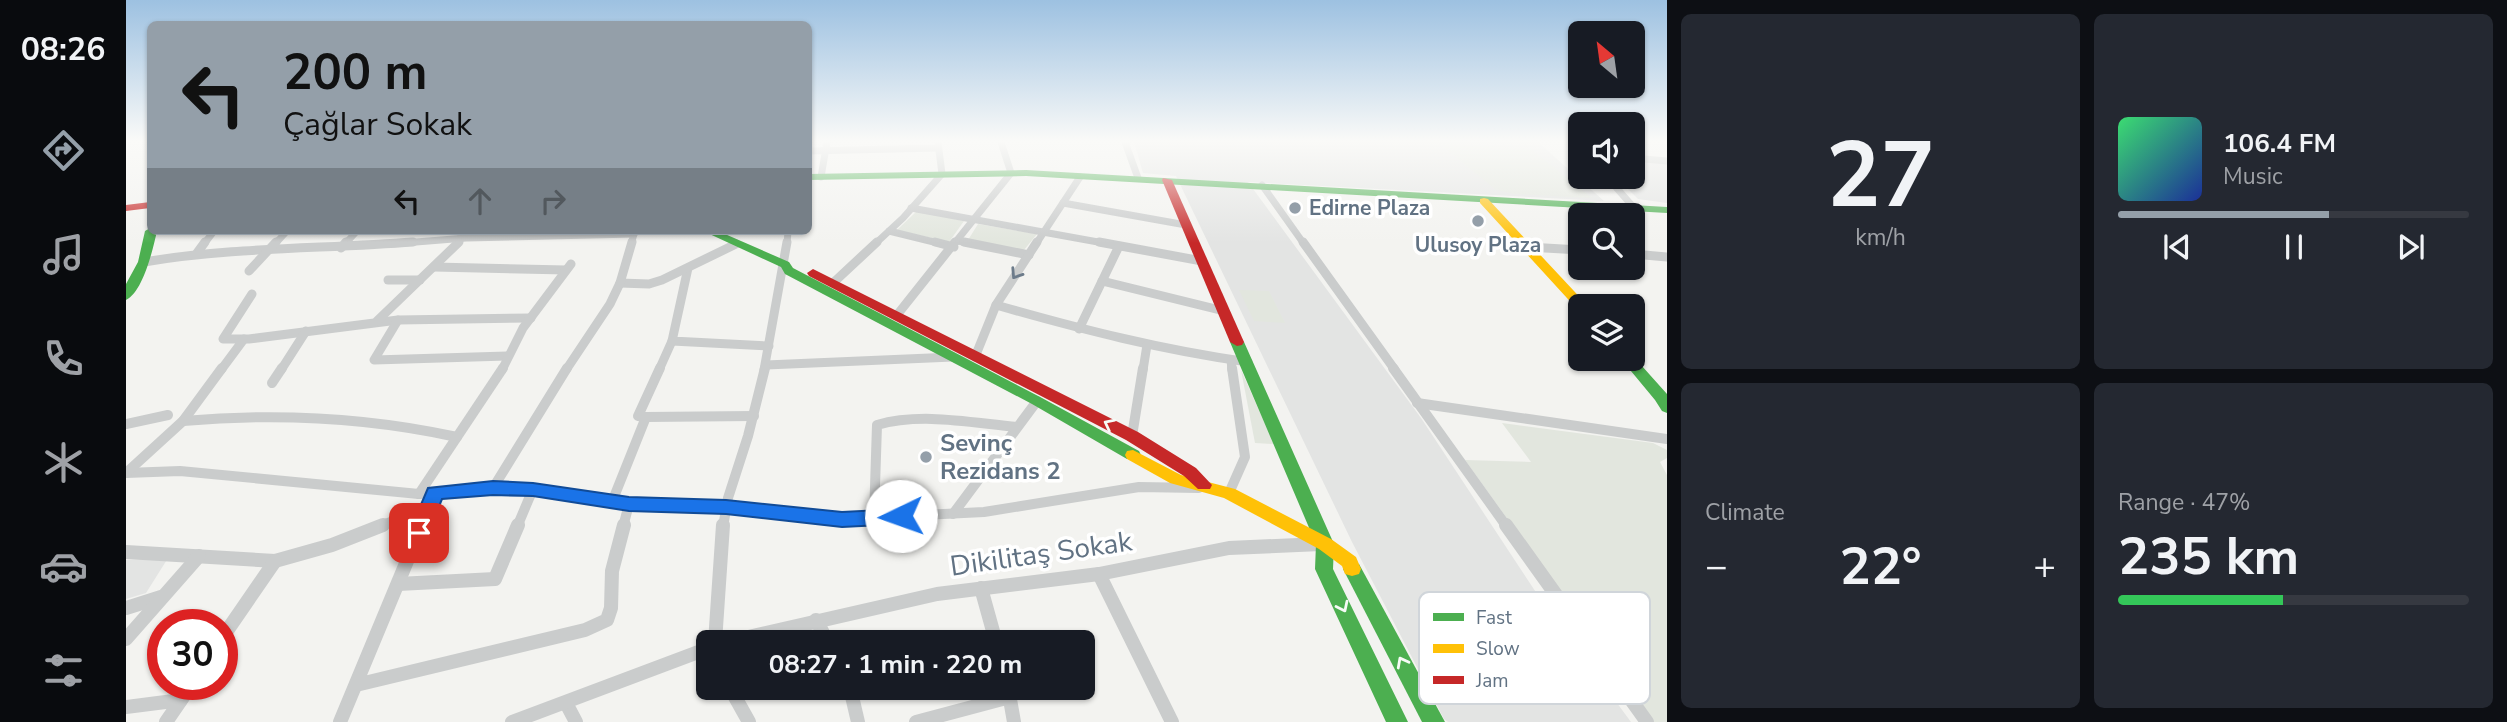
<!DOCTYPE html>
<html lang="en">
<head>
<meta charset="utf-8">
<style>
  :root { --surface:#171b24; --page:#242831; --text:#f1f3f6; --muted:#9ea1a6; --line:#363941; --accent:#949fa9 }
  body { margin:0; font-family:"Nunito Sans",sans-serif; background:var(--page); color:var(--text); height:100vh; display:flex; flex-direction:column; font-size:26px; white-space:nowrap }
  * { box-sizing:border-box; margin:0 }
  p { font-size:23px; color:var(--muted) }
  .icon { flex:none; width:38px; height:38px; fill:none; stroke:currentColor; stroke-width:2; stroke-linecap:round; stroke-linejoin:round }
  .map { position:relative; flex:1; overflow:hidden }
  .panel { display:flex; flex-direction:column; gap:14px; padding:14px; background:#0d0f14; width:840px }
  .panel>* { flex:none }
  .guide { position:absolute; left:21px; top:21px; width:665px; height:214px; border-radius:10px; box-shadow:0 2px 5px #0004; background:#949fa9; color:#111; overflow:hidden }
  .needle { width:46px; rotate:331deg }
  .fabs { position:absolute; left:1442px; top:21px; display:grid; gap:14px }
  .fabs a { display:grid; place-items:center; width:77px; height:77px; border-radius:10px; background:var(--surface); box-shadow:0 2px 5px #0004; font-size:35px }
  .speed { position:absolute; left:21px; top:609px; display:flex; gap:14px; font-size:35px; font-weight:700; text-align:center }
  .speed>* { display:grid; place-content:center; width:91px; height:91px; border-radius:50%; background:var(--surface); box-shadow:0 2px 5px #0004; line-height:1 }
  .speed .limit { border:10px solid #d22; background:#fff; color:#111 }
  .pin { position:absolute; display:grid; place-items:center; width:60px; height:60px; color:#fff; margin:-30px; border-radius:14px; box-shadow:0 4px 10px #0006 }
  .me { position:absolute; width:77px; margin:-38px; rotate:267deg; stroke-linejoin:round; filter:drop-shadow(0 0 5px #0008) }
  .turn { display:flex; align-items:center; gap:24px; height:147px; padding:0 21px; font-size:32px }
  .turn .icon { width:91px; height:91px; stroke-width:2.5 }
  .turn b { display:block; font-size:49px; line-height:60px }
  .lanes { display:flex; align-items:center; height:66px; padding:0 21px; background:#0003; justify-content:center; gap:35px; direction:ltr }
  .lanes .off { opacity:.35 }
  .big { font-size:52px; font-weight:700; line-height:1.1 }
  .panel .tile { flex:1; display:flex; flex-direction:column; justify-content:center; gap:10px; min-width:0; padding:0 24px; border-radius:10px; background:var(--page) }
  .panel .dial { align-items:center; gap:0 }
  .dial b { font-size:91px; line-height:1 }
  .song { display:flex; align-items:center; gap:21px }
  .cover { width:84px; height:84px; border-radius:10px; background:linear-gradient(135deg,hsl(140 70% 55%),hsl(230 70% 35%)) }
  .played { height:7px; border-radius:4px; background:linear-gradient(90deg,var(--accent) 60%,var(--line) 60%) }
  .keys { display:flex; justify-content:space-around; direction:ltr }
  .heat { display:flex; justify-content:space-between; align-items:center; font-size:38px; direction:ltr }
  .charge { height:10px; border-radius:5px; background:linear-gradient(90deg,#34c759 47%,var(--line) 0) }
  .panel .tiles { flex:1; display:grid; gap:14px; grid-template-columns:repeat(2,1fr) }
  .trip { position:absolute; left:570px; top:630px; width:399px; height:70px; border-radius:10px; background:var(--surface); box-shadow:0 2px 5px #0004; font-weight:700; line-height:70px; text-align:center }
  main { display:flex; flex:1; min-height:0 }
  .dock { display:flex; flex-direction:column; width:126px; justify-content:space-around; align-items:center; background:#090b0e; color:var(--muted) }
  .dock .icon { width:49px; height:49px }
  .dock .current { color:var(--accent) }
  .dock b { font-size:32px; color:var(--text) }
  .map>svg:first-child { display:block }
  .built { fill:#e3e4e3 }
  .green { fill:#e2e6de }
  .lines { fill:none; stroke-linecap:round; stroke-linejoin:round }
  .street-far3 { stroke:#cacccc; stroke-width:7 }
  .street-far2 { stroke:#cacccc; stroke-width:9 }
  .street-far1 { stroke:#cacccc; stroke-width:10 }
  .street { stroke:#cacccc; stroke-width:14 }
  .fast { fill:#4caf50; fill-rule:evenodd }
  .slow { fill:#ffc107; fill-rule:evenodd }
  .jam { fill:#c62828; fill-rule:evenodd }
  .oneway { stroke:#6c7b8a }
  .oneway2 { stroke:#f6fbf6 }
  .route { fill:#1a73e8; stroke:#114b97; stroke-width:2 }
  .poi-dot { fill:#949fa9; stroke:#fff; stroke-width:2.5 }
  .labels { text-anchor:middle; stroke-width:7; stroke-linejoin:round; paint-order:stroke }
  .far-poi-label { font-size:21px; font-weight:bold; fill:#617283; stroke:#fff; text-anchor:start }
  .poi-label { font-size:24px; font-weight:bold; fill:#617283; stroke:#fff; text-anchor:start }
  .near-street-label { font-size:28px; fill:#617283; stroke:#fff }
  .key { fill:#fff; stroke:#d0d5da; stroke-width:2 }
  .key-label { font-size:19px; fill:#617283 }
</style>
</head>
<body>
<main>
<nav class="dock">
<b>08:26</b>
<svg class="icon current" aria-label="directions" viewBox="0 0 24 24"><path d="M12 3l9 9-9 9-9-9zM9 14v-3h6M13 9l2 2-2 2"/></svg>
<svg class="icon" aria-label="music" viewBox="0 0 24 24"><path d="M9 18V5l10-2v13"/><circle cx="6" cy="18" r="3"/><circle cx="16" cy="16" r="3"/></svg>
<svg class="icon" aria-label="phone" viewBox="0 0 24 24"><path d="M5 4h4l2 5-3 2q2 4 5 5l2-3 5 2v4C11 20 4 13 5 4z"/></svg>
<svg class="icon" aria-label="climate" viewBox="0 0 24 24"><path d="M12 3v18M4 7l16 10M4 17L20 7"/></svg>
<svg class="icon" aria-label="car" viewBox="0 0 24 24"><path d="M5 17H2v-5l4-1 3-4h7l3 4 3 1v5h-3M9 17h6M6 11h13"/><circle cx="7" cy="17" r="2"/><circle cx="17" cy="17" r="2"/></svg>
<svg class="icon" aria-label="filters" viewBox="0 0 24 24"><path d="M4 7h16M4 17h16"/><circle cx="9" cy="7" r="2"/><circle cx="15" cy="17" r="2"/></svg>
</nav>
<div class="map">
<svg width="1541" height="722" viewBox="0 0 1541 722">
  <rect width="100%" height="100%" fill="#f3f3f0"/>
  <g class="built">
    <path d="M1008,142H1412L1478,201L1122,182L1295,418L1417,603L1505,722H1322L1318,719L1226,542L1050,176L1017,173Z"/>
    <path d="M1507,160L1541,163V203L1512,199L1490,177H1507Z"/>
    <path d="M42,558L20,593L0,599V560Z"/>
  </g>
  <g class="green">
    <path d="M1313,143L1405,149L1466,198L1389,194L1370,190Z"/>
    <path d="M791,211L838,221L823,242L771,230Z"/>
    <path d="M852,224L911,234L898,250L842,240Z"/>
    <path d="M1113,290L1143,291L1159,323L1128,321Z"/>
    <path d="M1115,370L1148,444L1129,443Z"/>
    <path d="M1376,423L1527,443L1541,450V458L1534,462L1541,475V722H1527L1339,460L1405,462Z"/>
  </g>
  <g class="lines">
    <g class="street-far3">
      <path d="M999,142L1012,178"/>
      <path d="M682,151L812,148"/>
      <path d="M1507,158L1541,161"/>
      <path d="M695,177L701,142"/>
      <path d="M1481,177L1509,209"/>
      <path d="M1136,185L1178,244"/>
      <path d="M937,203L1060,225"/>
      <path d="M785,208L983,244"/>
      <path d="M763,231L816,244"/>
      <path d="M832,241L847,244"/>
      <path d="M78,244L88,231"/>
      <path d="M149,244L161,231"/>
      <path d="M219,244L231,231"/>
      <path d="M265,244L340,238L508,234"/>
      <path d="M332,244L334,238"/>
      <path d="M505,244L509,231"/>
      <path d="M661,244L662,231"/>
      <path d="M749,244L777,218L816,174L812,142"/>
      <path d="M828,244L885,173L875,142"/>
      <path d="M910,244L954,177"/>
    </g>
    <g class="street-far2">
      <path d="M809,242L828,247"/>
      <path d="M838,242L903,255"/>
      <path d="M973,242L1076,261"/>
      <path d="M1177,242L1269,370"/>
      <path d="M1402,247L1454,250"/>
      <path d="M215,248L220,242"/>
      <path d="M71,253L79,242"/>
      <path d="M1507,254L1541,257"/>
      <path d="M18,262C107,247 197,249 287,242"/>
      <path d="M308,267L440,270"/>
      <path d="M562,268L546,341L643,346"/>
      <path d="M123,271L150,242"/>
      <path d="M262,280H294"/>
      <path d="M976,281L1098,311"/>
      <path d="M494,283L523,284L536,280L610,244"/>
      <path d="M707,283L751,242"/>
      <path d="M126,294L97,339H123L272,320L405,318"/>
      <path d="M870,305C954,329 1036,350 1122,362"/>
      <path d="M771,315L829,242"/>
      <path d="M272,320L248,360L381,356"/>
      <path d="M251,321L333,242"/>
      <path d="M953,329L993,246"/>
      <path d="M849,357L870,305L911,242"/>
      <path d="M1105,360L1106,370"/>
      <path d="M640,365L827,357"/>
      <path d="M95,370L118,339"/>
      <path d="M155,370L180,331"/>
      <path d="M376,370L397,328L445,264"/>
      <path d="M440,370L484,304L494,283L506,242"/>
      <path d="M533,370L546,341"/>
      <path d="M638,370L661,242"/>
      <path d="M1017,370L1021,345"/>
    </g>
    <g class="street-far1">
      <path d="M1267,368L1381,527"/>
      <path d="M146,383L156,368"/>
      <path d="M1291,403L1541,439"/>
      <path d="M520,417L512,416L534,368"/>
      <path d="M57,421C150,413 240,417 331,437"/>
      <path d="M0,424L42,415"/>
      <path d="M1006,436L1017,368"/>
      <path d="M0,473L54,471L293,494L367,488L407,489L503,504L600,507L716,519L858,512L1013,487L1073,488"/>
      <path d="M0,473L57,421L96,368"/>
      <path d="M367,488L441,368"/>
      <path d="M1103,493L1119,457L1106,368"/>
      <path d="M293,494L377,368"/>
      <path d="M486,502L520,417L628,416"/>
      <path d="M827,514L911,401"/>
      <path d="M748,518L751,425C796,412 846,423 891,427"/>
      <path d="M252,527L303,507"/>
      <path d="M295,527L304,506"/>
      <path d="M391,527L407,489"/>
      <path d="M497,527L503,504"/>
      <path d="M597,527L602,498L622,436L639,368"/>
    </g>
    <g class="street">
      <path d="M1380,525L1521,722"/>
      <path d="M0,552L149,561L206,545L257,525"/>
      <path d="M973,574L1046,722"/>
      <path d="M272,584L369,579L392,525"/>
      <path d="M855,588L870,642"/>
      <path d="M0,608L35,597"/>
      <path d="M690,620L702,642"/>
      <path d="M96,638L149,561"/>
      <path d="M0,639L73,556"/>
      <path d="M589,642L597,525"/>
      <path d="M601,642L811,594L973,574L1103,548L1195,544"/>
      <path d="M230,685L459,630L481,620L485,608L486,571L498,525"/>
      <path d="M604,688L623,722"/>
      <path d="M724,688L732,722"/>
      <path d="M882,688L888,722"/>
      <path d="M440,703L450,722"/>
      <path d="M0,707L55,700"/>
      <path d="M40,722L66,684"/>
      <path d="M214,722L296,525"/>
      <path d="M386,722L583,648"/>
      <path d="M790,722L884,697"/>
    </g>
    <g class="fast">
      <path d="M900,170L1541,207V213L900,176L682,180V174Z"/>
      <path d="M24,228V231H31C27,249 17,292 0,300V284L12,262L19,231Z"/>
      <path d="M577,231H592L663,262L667,268L916,398L1013,451L1015,455L1013,459H1001L906,404L659,274L655,267Z"/>
      <path d="M1111,338L1118,342L1208,544L1207,569L1282,722H1260L1189,569L1190,544L1104,342Z"/>
      <path d="M1507,356L1541,394V413L1536,411L1529,400L1495,359H1507Z"/>
      <path d="M1226,562L1233,564L1319,722H1296L1217,569L1219,564Z"/>
    </g>
    <g class="slow">
      <path d="M1358,198L1362,199L1462,306H1454V309H1451L1354,203V199Z"/>
      <path d="M1007,450L1055,475L1109,489L1205,539L1230,557L1235,569L1233,574L1226,576L1219,574L1216,566L1193,549L1098,498L1044,483L1001,459L999,455L1001,451Z"/>
    </g>
    <g class="jam">
      <path d="M1037,178L1046,180L1118,342L1116,345L1111,346L1104,342L1036,180Z"/>
      <path d="M24,202V208L0,211V205Z"/>
      <path d="M687,269L1012,432L1070,468L1086,485L1084,489H1072L1058,476L1000,440L683,276L681,273Z"/>
    </g>
  </g>
  <defs><path id="oneway-chevron" d="M-2-3.5L2.5 0L-2 3.5" fill="none" stroke-width="1.6" stroke-linecap="round" stroke-linejoin="round" transform="scale(1.75)"/></defs>
  <use class="oneway" href="#oneway-chevron" transform="translate(890 274) rotate(123)"/>
  <g class="oneway2">
    <use href="#oneway-chevron" transform="translate(983 424) rotate(-153)"/>
    <use href="#oneway-chevron" transform="translate(1217 607) rotate(64)"/>
    <use href="#oneway-chevron" transform="translate(1276 662) rotate(-118)"/>
  </g>
  <linearGradient id="sky" x2="0" y2="1"><stop stop-color="#9dc1e1"/><stop offset="0.58" stop-color="#fafaf8"/><stop offset="1" stop-color="#fafaf8" stop-opacity="0"/></linearGradient>
  <rect width="1541" height="243" fill="url(#sky)"/>
  <path class="route" d="M367,481L407,483L503,497L600,500L716,512L775,509L782,511L784,516L782,522L775,524L716,527L600,514L503,511L407,496L367,495L316,499L300,538L293,540L286,538L283,533L302,488Z"/>
  <g class="poi-dot">
    <circle cx="1169" cy="208" r="7"/>
    <circle cx="1352" cy="221" r="7"/>
    <circle cx="800" cy="457" r="7"/>
  </g>
  <g class="labels">
    <g class="far-poi-label">
      <text x="1183" y="215">Edirne Plaza</text>
      <text x="1352" y="252" text-anchor="middle">Ulusoy Plaza</text>
    </g>
    <g class="poi-label">
      <text x="814" y="451">Sevinç<tspan x="814" dy="28">Rezidans 2</tspan></text>
    </g>
    <g class="near-street-label">
      <text transform="translate(915 553) rotate(-8)" y="10">Dikilitaş Sokak</text>
    </g>
  </g>
  <rect x="1293" y="592" width="231" height="112" rx="10" class="key"/>
  <rect x="1307" y="613" width="31" height="8" fill="#4caf50"/>
  <rect x="1307" y="644" width="31" height="9" fill="#ffc107"/>
  <rect x="1307" y="676" width="31" height="8" fill="#c62828"/>
  <g class="key-label">
    <text x="1350" y="624">Fast</text>
    <text x="1350" y="655">Slow</text>
    <text x="1350" y="687">Jam</text>
  </g>
</svg>
<div class="fabs">
<a><svg class="needle" viewBox="-14 -14 28 28"><path d="M0-13l5 13h-10z" fill="#e53935"/><path d="M0 13l5-13h-10z" fill="#9ea1a6"/></svg></a>
<a><svg class="icon" aria-label="sound" viewBox="0 0 24 24"><path d="M4 9h4l5-4v14l-5-4H4zM17 9q2 3 0 6"/></svg></a>
<a><svg class="icon" aria-label="search" viewBox="0 0 24 24"><circle cx="10" cy="10" r="6"/><path d="M15 15l6 6"/></svg></a>
<a><svg class="icon" aria-label="layers" viewBox="0 0 24 24"><path d="M12 4l9 5-9 5-9-5zM3 14l9 5 9-5"/></svg></a>
</div>
<div class="speed"><div class="limit">30</div></div>
<div class="pin" style="left:293px;top:533px;background:#d93025"><svg class="icon" aria-label="arrive" viewBox="0 0 24 24"><path d="M6 21V4h12l-3 4 3 4H6"/></svg></div>
<svg class="me" style="left:775px;top:516px" viewBox="-20 -20 40 40"><circle r="19" fill="#fff"/><path d="M0-13L10 11 0 6-10 11z" fill="#1a73e8"/></svg>
<div class="trip">08:27 · 1 min · 220 m</div>
<div class="guide">
<div class="turn"><svg class="icon" aria-label="left" viewBox="0 0 24 24"><path d="M17 20v-9H6M10 6l-5 5 5 5"/></svg><div><b>200 m</b>Çağlar Sokak</div></div>
<div class="lanes"><svg class="icon" aria-label="left" viewBox="0 0 24 24"><path d="M17 20v-9H6M10 6l-5 5 5 5"/></svg><svg class="icon off" aria-label="ahead" viewBox="0 0 24 24"><path d="M12 20V5M6 11l6-6 6 6"/></svg><svg class="icon off" aria-label="right" viewBox="0 0 24 24"><path d="M7 20v-9h11M14 6l5 5-5 5"/></svg></div>
</div>
</div>
<section class="panel">
<div class="tiles">
<div class="tile dial"><b>27</b><p>km/h</p></div>
<div class="tile">
<div class="song"><i class="cover"></i><div><b>106.4 FM</b><p>Music</p></div></div>
<div class="played"></div>
<div class="keys"><svg class="icon" aria-label="previous" viewBox="0 0 24 24"><path d="M18 5L8 12l10 7zM5 5v14"/></svg><svg class="icon" aria-label="pause" viewBox="0 0 24 24"><path d="M8 5v14M16 5v14"/></svg><svg class="icon" aria-label="next" viewBox="0 0 24 24"><path d="M6 5l10 7-10 7zM19 5v14"/></svg></div>
</div>
<div class="tile"><p>Climate</p>
<div class="heat"><a>−</a><b class="big">22°</b><a>+</a></div>
</div>
<div class="tile"><p>Range · 47%</p><b class="big">235 km</b><div class="charge"></div></div>
</div>
</section>
</main>
</body>
</html>
